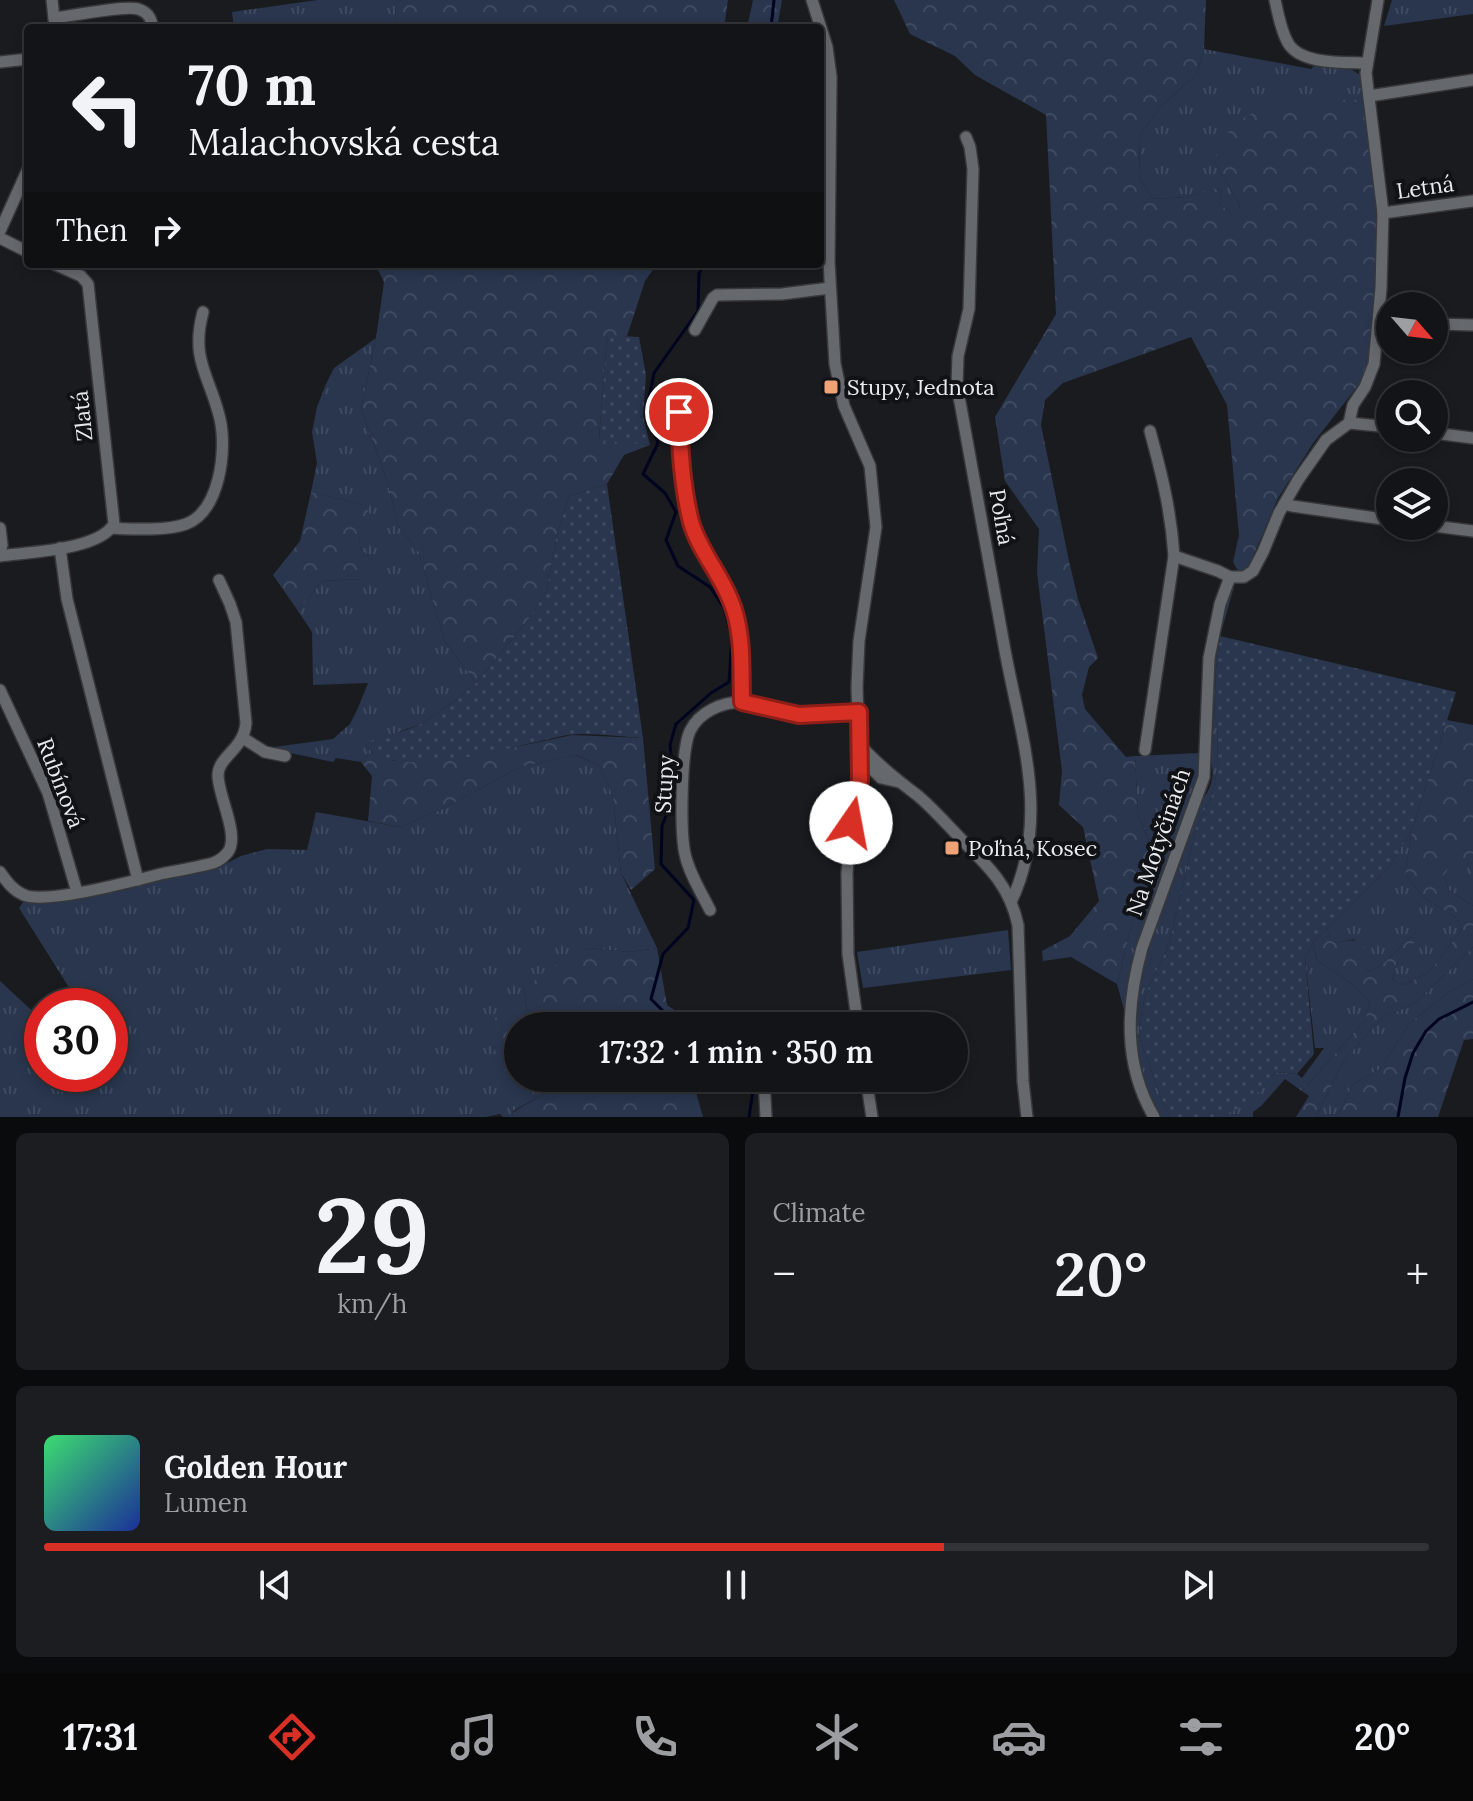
<!DOCTYPE html>
<html lang="en">
<head>
<meta charset="utf-8">
<style>
  :root { --surface:#131417; --page:#1c1d20; --text:#f1f3f6; --muted:#9d9ea1; --line:#323336; --accent:#d93025 }
  body { margin:0; font-family:Lora,serif; background:var(--page); color:var(--text); height:100vh; display:flex; flex-direction:column; font-size:30px; white-space:nowrap }
  * { box-sizing:border-box; margin:0 }
  p { font-size:26px; color:var(--muted) }
  .icon { flex:none; width:44px; height:44px; fill:none; stroke:currentColor; stroke-width:2; stroke-linecap:round; stroke-linejoin:round }
  .map { position:relative; height:1117px; overflow:hidden }
  .drawer { display:flex; flex-direction:column; gap:16px; padding:16px; background:#0a0b0d; flex:1 }
  .drawer>* { flex:none }
  .hud { position:absolute; left:24px; top:24px; width:800px; height:244px; border-radius:8px; box-shadow:0 4px 12px #0003,0 0 0 2px var(--line); background:#131417; color:var(--text); overflow:hidden }
  .needle { width:52px; rotate:118deg }
  .fabs { position:absolute; left:1376px; top:292px; display:grid; gap:16px }
  .fabs a { display:grid; place-items:center; width:72px; height:72px; border-radius:50%; background:var(--surface); box-shadow:0 4px 12px #0003,0 0 0 2px var(--line); font-size:40px }
  .speed { position:absolute; left:24px; top:988px; display:flex; gap:16px; font-size:40px; font-weight:700; text-align:center }
  .speed>* { display:grid; place-content:center; width:104px; height:104px; border-radius:50%; background:var(--surface); box-shadow:0 4px 12px #0003,0 0 0 2px var(--line); line-height:1 }
  .speed .limit { border:12px solid #d22; background:#fff; color:#111 }
  .pin { position:absolute; display:grid; place-items:center; width:68px; height:68px; color:#fff; margin:-34px; border:4px solid #fff; border-radius:50%; box-shadow:0 2px 8px #0007 }
  .me { position:absolute; width:88px; margin:-44px; rotate:12deg; stroke-linejoin:round; filter:drop-shadow(0 0 6px #0008) }
  .turn { display:flex; align-items:center; gap:28px; height:168px; padding:0 32px; font-size:36px }
  .turn .icon { width:104px; height:104px; stroke-width:2.5 }
  .turn b { display:block; font-size:56px; line-height:68px }
  .then { display:flex; align-items:center; height:76px; padding:0 32px; background:#0003; gap:16px; font-size:30px }
  .big { font-size:60px; font-weight:600; line-height:1.1 }
  .drawer .tile { flex:1; display:flex; flex-direction:column; justify-content:center; gap:12px; min-width:0; padding:0 28px; border-radius:12px; background:var(--page) }
  .drawer .dial { align-items:center; gap:0 }
  .dial b { font-size:104px; line-height:1 }
  .song { display:flex; align-items:center; gap:24px }
  .cover { width:96px; height:96px; border-radius:12px; background:linear-gradient(135deg,hsl(140 70% 55%),hsl(230 70% 35%)) }
  .played { height:8px; border-radius:4px; background:linear-gradient(90deg,var(--accent) 65%,var(--line) 65%) }
  .keys { display:flex; justify-content:space-around; direction:ltr }
  .heat { display:flex; justify-content:space-between; align-items:center; font-size:44px; direction:ltr }
  .drawer .tiles { flex:1; display:grid; gap:16px; grid-template-columns:1fr 1fr }
  .tile:last-child { grid-column:span 2 }
  .trip { position:absolute; left:504px; top:1012px; width:464px; height:80px; border-radius:40px; background:var(--surface); box-shadow:0 4px 12px #0003,0 0 0 2px var(--line); font-weight:600; line-height:80px; text-align:center }
  .dock { display:flex; height:128px; justify-content:space-around; align-items:center; background:#080809; color:var(--muted) }
  .dock .icon { width:56px; height:56px }
  .dock .active { color:var(--accent) }
  .dock b { font-size:36px; color:var(--text) }
  .map>svg:first-child { display:block }
  .grass { fill:url(#grass-tufts) }
  .forest { fill:url(#forest-crowns) }
  .park { fill:url(#park-dots) }
  .lines { fill:none; stroke-linecap:round; stroke-linejoin:round }
  .stream { stroke:#00041f; stroke-width:3 }
  .street-casing { stroke:#37383b; stroke-width:14 }
  .street { stroke:#65686d; stroke-width:11 }
  .route-casing { stroke:#8d1f18; stroke-width:20 }
  .route { stroke:#d93025; stroke-width:14 }
  .poi-dot { fill:#efa376; stroke:#101216; stroke-width:3 }
  .labels { text-anchor:middle; stroke-width:8; stroke-linejoin:round; paint-order:stroke }
  .street-label { font-size:22px; fill:#e8eaed; stroke:#101216 }
  .poi-label { font-size:22px; fill:#e8eaed; stroke:#101216; text-anchor:start }
</style>
</head>
<body>
<div class="map">
<svg width="1473" height="1117" viewBox="0 0 1473 1117">
  <defs>
    <pattern id="grass-tufts" width="24" height="20" patternUnits="userSpaceOnUse" patternTransform="scale(2)"><rect width="24" height="20" fill="#29364e"/><path d="M3 7l-1-3M5 7V3M7 7l1-3M15 17l-1-3M17 17v-4M19 17l1-3" fill="none" stroke="#3e4a5f"/></pattern>
    <pattern id="forest-crowns" width="20" height="18" patternUnits="userSpaceOnUse" patternTransform="scale(2)"><rect width="20" height="18" fill="#29364e"/><path d="M2 6a3 3 0 1 1 6 0M12 15a3 3 0 1 1 6 0" fill="none" stroke="#3e4a5f"/></pattern>
    <pattern id="park-dots" width="8" height="8" patternUnits="userSpaceOnUse" patternTransform="scale(2)"><rect width="8" height="8" fill="#29364e"/><path d="M2 2h.1M6 6h.1" fill="none" stroke="#3e4a5f" stroke-width="1.8" stroke-linecap="round"/></pattern>
  </defs>
  <rect width="100%" height="100%" fill="#191b1f"/>
  <g class="grass">
    <path d="M317,0H401L395,5L397,28H234L232,12Z"/>
    <path d="M1392,0H1473V14L1384,26Z"/>
    <path d="M1204,49L1311,69L1314,66L1349,68L1362,76L1363,103L1354,99L1215,162L1240,206L1237,213H1231L1219,204L1222,194L1221,190L1215,188L1187,197L1153,199L1139,177L1140,135L1161,106L1197,74Z"/>
    <path d="M376,338L361,409L388,483L398,526L419,552L444,640L476,683L456,700L421,724L365,744L372,752L361,762L336,758L333,762L267,748L333,739L350,724L358,708L368,683L313,685L312,632L298,611L322,581L362,579L371,561L359,545L363,505L311,492L317,463L312,432L317,407L326,384L334,368Z"/>
    <path d="M1234,587L1220,636L1216,669L1214,722L1217,724L1218,766L1212,796L1196,828L1169,945L1146,993L1142,1010L1139,1036L1161,1098L1170,1117H1161C1145,1091 1133,1061 1134,1030C1135,983 1152,937 1168,893C1179,862 1190,832 1201,801C1211,790 1216,775 1210,761C1211,715 1207,623 1234,587Z"/>
    <path d="M1201,753L1199,775L1133,958L1124,1010L1117,984L1138,898L1160,866L1138,815L1135,756Z"/>
    <path d="M575,755L599,765L613,796L621,873L657,948L630,952L587,948L524,990L529,1026H518V1022L513,1076L518,1075V1078H543L545,1087L542,1095L513,1111L512,1117H503L500,1114L486,1117H0V981L42,1020V1074H110V1006H77L75,997L19,908L24,901L50,902L117,890L223,865L241,856L267,849L307,850L316,812L400,827L442,809L520,767Z"/>
    <path d="M1412,830L1405,874L1423,897L1458,919L1461,931L1429,972L1403,985L1392,980L1396,964L1421,933L1417,931L1385,962L1370,972L1364,966L1354,939L1336,943L1330,939L1327,928L1388,868Z"/>
    <path d="M1455,863H1473V906L1449,890L1444,876L1447,868Z"/>
    <path d="M1008,930L1011,970L863,988L857,952Z"/>
    <path d="M1313,942L1317,960L1355,986L1370,1003L1365,1020L1302,1091L1285,1079L1261,1106L1253,1112V1117H1216C1241,1107 1260,1094 1275,1072L1297,1074L1302,1078L1324,1048H1315L1305,958Z"/>
    <path d="M1473,947V979L1446,994L1410,1023L1380,1069L1353,1084L1337,1117H1316L1344,1060L1382,1018L1415,1003Z"/>
  </g>
  <g class="forest">
    <path d="M401,0H728L724,28H397L395,5Z"/>
    <path d="M753,0H782L777,28H747Z"/>
    <path d="M894,0H1206L1204,49L1197,74L1161,106L1140,135L1139,177L1153,199L1187,197L1214,188L1221,190L1222,194L1219,204L1231,213L1237,212L1240,206L1215,162L1218,146L1237,122L1265,106L1354,99L1363,103L1377,213V279L1369,361L1359,384L1314,442L1278,498L1248,568L1239,572L1233,562L1239,535L1227,405L1191,337L1063,383L1045,400L1041,425L1069,561L1078,599L1098,658L1089,667L1082,695L1085,709L1126,757L1135,756L1138,815L1160,867L1138,898L1117,984L1071,957L1043,961L1042,951L1070,936L1099,901L1083,827L1059,805L1062,771L1037,573L1039,529L1005,481L995,417L1056,314L1046,115L975,75L955,56L910,34Z"/>
    <path d="M375,264H657L645,281L627,336H607L599,439L650,445L624,455L607,484L569,496L557,535L547,590L528,620L476,683L444,640L419,552L398,526L388,483L361,409L376,338L384,282Z"/>
    <path d="M311,492L363,505L374,518L371,531L360,538L359,545L371,561L370,573L362,579L322,581L298,611L273,575L300,541Z"/>
    <path d="M1447,720L1473,725V863C1459,863 1450,862 1444,876L1449,890L1473,906V947L1415,1003L1382,1018L1344,1060L1316,1117H1296L1309,1096L1302,1091L1365,1020L1370,1003L1355,986L1317,960L1313,942L1327,928L1330,939L1336,943C1355,939 1359,937 1368,954L1364,966L1370,972L1385,962L1417,931H1421L1422,933L1396,964L1392,980L1403,985L1429,972L1461,931L1458,919L1423,897L1405,874L1412,830Z"/>
    <path d="M572,735L643,738L655,869L631,890L621,873L613,796L599,765L576,755L520,767L442,809L400,827L368,821L372,776L361,762L372,752L394,761L492,752Z"/>
    <path d="M587,948L630,952L657,948L667,1005L698,1026H529L524,990L544,972Z"/>
    <path d="M1473,979V1039L1464,1040L1438,1117H1337L1353,1084L1380,1069L1410,1023L1446,994Z"/>
    <path d="M506,1013L514,1017L518,1022V1075C513,1075 510,1076 506,1071C502,1067 499,1059 497,1054C487,1035 480,1022 506,1013Z"/>
    <path d="M543,1078H692L703,1117H512L513,1112L542,1095L545,1087Z"/>
  </g>
  <g class="park">
    <path d="M607,335L639,337L646,375L643,416L650,445L599,440Z"/>
    <path d="M607,484L643,738C620,737 590,732 568,735C523,743 411,780 372,752C372,752 364,743 364,743L406,730L421,724L456,700L476,683L528,620L547,590L557,535L569,496Z"/>
    <path d="M1220,636L1456,692L1412,830L1388,868L1313,942L1305,958L1314,1054L1297,1074L1275,1072C1261,1092 1240,1113 1215,1117C1201,1117 1184,1117 1170,1117L1161,1098L1139,1036L1142,1010L1146,993L1169,945L1196,828L1212,796L1218,766L1217,724L1214,723L1216,669Z"/>
  </g>
  <g class="lines">
    <g class="stream">
      <path d="M771,28L774,0"/>
      <path d="M678,1026L651,999L663,954L688,928L694,900L661,864L662,826L675,792L670,745L676,724L711,693L729,682L732,637L724,608L710,587L678,566L666,540L676,512L665,493L643,474L658,443L647,408L654,373L698,311L699,273L705,264"/>
      <path d="M749,1117L755,1078"/>
      <path d="M1398,1117L1405,1078L1413,1053L1426,1031L1439,1019L1473,1002"/>
    </g>
    <defs>
      <g id="street">
        <path d="M52,0L55,28"/>
        <path d="M812,0L827,47L831,77L829,262L835,364L844,406L870,466L876,527L859,641L857,687L860,776L851,823L847,873L848,954L858,1026"/>
        <path d="M1275,0C1278,14 1281,31 1288,43C1301,65 1344,62 1367,63"/>
        <path d="M54,18C70,16 126,5 138,9C148,12 151,18 153,28"/>
        <path d="M0,62L28,59"/>
        <path d="M1369,96L1473,80"/>
        <path d="M966,137L970,147L973,169L969,309L958,356L957,386C973,472 988,558 1004,645C1019,731 1052,816 1011,902"/>
        <path d="M1383,213L1473,201"/>
        <path d="M0,231L28,169"/>
        <path d="M0,238L28,252"/>
        <path d="M1434,324L1473,325"/>
        <path d="M695,330L713,298L717,295L782,294L830,288"/>
        <path d="M679,412C680,449 681,486 691,522C698,546 714,565 725,587C742,624 741,662 742,702C722,702 699,712 690,731C681,750 680,831 685,854C689,873 701,892 710,910"/>
        <path d="M1349,423L1390,427"/>
        <path d="M1434,433L1473,438"/>
        <path d="M1284,504L1292,506L1390,520"/>
        <path d="M1434,526L1473,531"/>
        <path d="M0,528L2,545L0,552"/>
        <path d="M112,528C133,529 167,531 186,524C220,511 227,450 220,419C210,376 190,360 203,312"/>
        <path d="M60,548L67,599L138,880"/>
        <path d="M0,556C29,552 99,550 114,524L88,284L81,276L54,264"/>
        <path d="M1174,556L1218,571L1230,577"/>
        <path d="M0,690L48,793L77,892"/>
        <path d="M742,702L799,715L859,712"/>
        <path d="M243,738L265,752L285,756"/>
        <path d="M861,746C878,765 897,780 917,795C934,809 949,827 965,843C991,869 1010,888 1018,925L1023,1081L1027,1117"/>
        <path d="M1145,750L1174,556C1171,511 1162,475 1150,431"/>
        <path d="M861,758L881,778L899,782"/>
        <path d="M0,872C7,882 14,892 27,896C53,903 136,880 165,873C181,870 198,867 213,863C219,861 224,857 228,852C240,835 218,796 218,775C218,757 244,749 246,723L236,622L230,604L219,580"/>
        <path d="M764,1078L766,1117"/>
        <path d="M866,1078L872,1117"/>
        <path d="M1154,1117C1123,1064 1126,1006 1142,948L1204,777L1209,658L1220,604L1230,577H1244L1253,571L1263,552L1279,513L1298,480L1326,440L1349,423L1353,405L1365,387L1374,364L1381,288L1383,213L1366,73L1378,0"/>
      </g>
    </defs>
    <use href="#street" class="street-casing"/>
    <use href="#street" class="street"/>
  </g>
  <g class="lines">
    <defs>
      <path id="route" d="M679,412C680,449 682,486 691,522C699,550 719,572 730,599C744,631 741,667 742,702L799,715L859,712L860,780L851,823"/>
    </defs>
    <use href="#route" class="route-casing"/>
    <use href="#route" class="route"/>
  </g>
  <g class="poi-dot">
    <rect x="823" y="379" width="16" height="16" rx="4"/>
    <rect x="944" y="840" width="16" height="16" rx="4"/>
  </g>
  <g class="labels">
    <g class="street-label">
      <text transform="translate(1425 187) rotate(-8)" y="8">Letná</text>
      <text transform="translate(82 416) rotate(-96)" y="8">Zlatá</text>
      <text transform="translate(1002 517) rotate(80)" y="8">Poľná</text>
      <text transform="translate(61 783) rotate(69)" y="8">Rubínová</text>
      <text transform="translate(664 784) rotate(-87)" y="8">Stupy</text>
      <text transform="translate(1158 842) rotate(-71)" y="8">Na Motyčinách</text>
    </g>
    <g class="poi-label">
      <text x="847" y="395">Stupy, Jednota</text>
      <text x="968" y="856">Poľná, Kosec</text>
    </g>
  </g>
</svg>
<div class="fabs">
<a><svg class="needle" viewBox="-14 -14 28 28"><path d="M0-13l5 13h-10z" fill="#e53935"/><path d="M0 13l5-13h-10z" fill="#9d9ea1"/></svg></a>
<a><svg class="icon" aria-label="search" viewBox="0 0 24 24"><circle cx="10" cy="10" r="6"/><path d="M15 15l6 6"/></svg></a>
<a><svg class="icon" aria-label="layers" viewBox="0 0 24 24"><path d="M12 4l9 5-9 5-9-5zM3 14l9 5 9-5"/></svg></a>
</div>
<div class="speed"><div class="limit">30</div></div>
<div class="pin" style="left:679px;top:412px;background:#d93025"><svg class="icon" aria-label="arrive" viewBox="0 0 24 24"><path d="M6 21V4h12l-3 4 3 4H6"/></svg></div>
<svg class="me" style="left:851px;top:823px" viewBox="-20 -20 40 40"><circle r="19" fill="#fff"/><path d="M0-13L10 11 0 6-10 11z" fill="#d93025"/></svg>
<div class="trip">17:32 · 1 min · 350 m</div>
<div class="hud">
<div class="turn"><svg class="icon" aria-label="left" viewBox="0 0 24 24"><path d="M17 20v-9H6M10 6l-5 5 5 5"/></svg><div><b>70 m</b>Malachovská cesta</div></div>
<div class="then">Then<svg class="icon" aria-label="right" viewBox="0 0 24 24"><path d="M7 20v-9h11M14 6l5 5-5 5"/></svg></div>
</div>
</div>
<section class="drawer">
<div class="tiles">
<div class="tile dial"><b>29</b><p>km/h</p></div>
<div class="tile"><p>Climate</p>
<div class="heat"><a>−</a><b class="big">20°</b><a>+</a></div>
</div>
<div class="tile">
<div class="song"><i class="cover"></i><div><b>Golden Hour</b><p>Lumen</p></div></div>
<div class="played"></div>
<div class="keys"><svg class="icon" aria-label="previous" viewBox="0 0 24 24"><path d="M18 5L8 12l10 7zM5 5v14"/></svg><svg class="icon" aria-label="pause" viewBox="0 0 24 24"><path d="M8 5v14M16 5v14"/></svg><svg class="icon" aria-label="next" viewBox="0 0 24 24"><path d="M6 5l10 7-10 7zM19 5v14"/></svg></div>
</div>
</div>
</section>
<nav class="dock">
<b>17:31</b>
<svg class="icon active" aria-label="directions" viewBox="0 0 24 24"><path d="M12 3l9 9-9 9-9-9zM9 14v-3h6M13 9l2 2-2 2"/></svg>
<svg class="icon" aria-label="music" viewBox="0 0 24 24"><path d="M9 18V5l10-2v13"/><circle cx="6" cy="18" r="3"/><circle cx="16" cy="16" r="3"/></svg>
<svg class="icon" aria-label="phone" viewBox="0 0 24 24"><path d="M5 4h4l2 5-3 2q2 4 5 5l2-3 5 2v4C11 20 4 13 5 4z"/></svg>
<svg class="icon" aria-label="climate" viewBox="0 0 24 24"><path d="M12 3v18M4 7l16 10M4 17L20 7"/></svg>
<svg class="icon" aria-label="car" viewBox="0 0 24 24"><path d="M5 17H2v-5l4-1 3-4h7l3 4 3 1v5h-3M9 17h6M6 11h13"/><circle cx="7" cy="17" r="2"/><circle cx="17" cy="17" r="2"/></svg>
<svg class="icon" aria-label="filters" viewBox="0 0 24 24"><path d="M4 7h16M4 17h16"/><circle cx="9" cy="7" r="2"/><circle cx="15" cy="17" r="2"/></svg>
<b>20°</b>
</nav>
</body>
</html>
